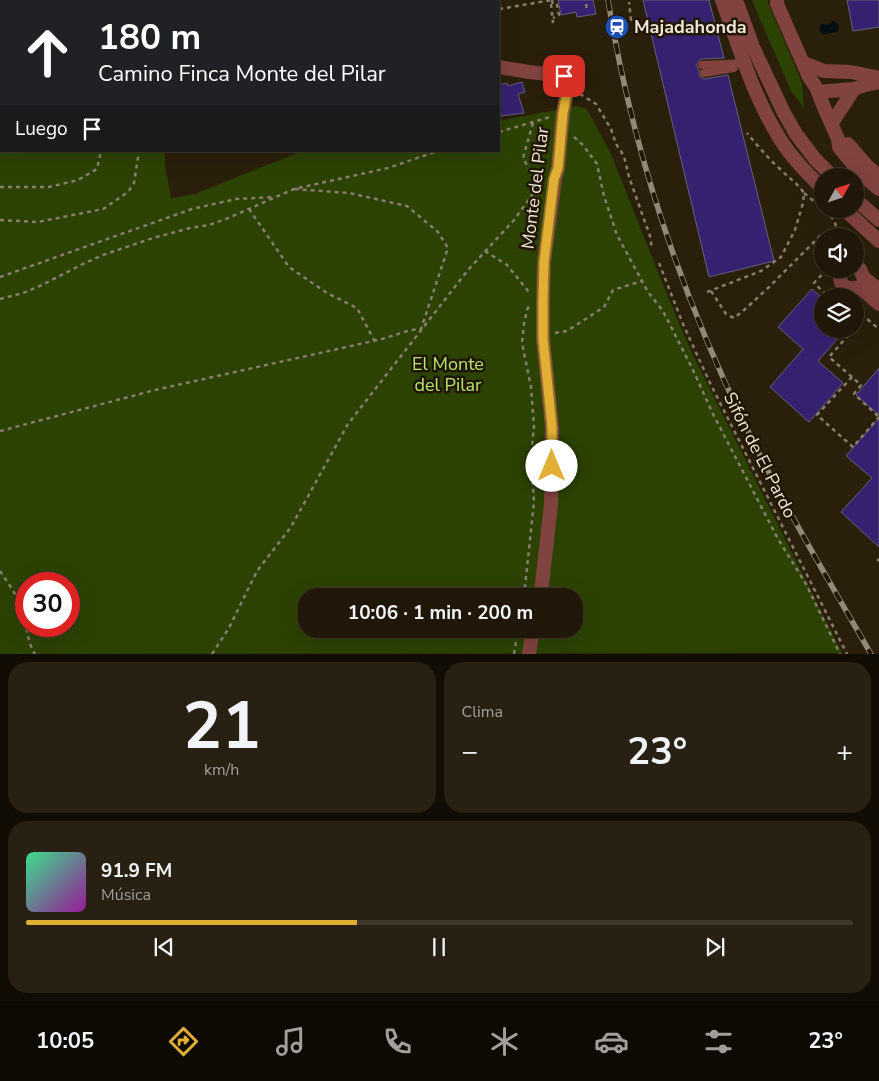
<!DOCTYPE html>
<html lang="es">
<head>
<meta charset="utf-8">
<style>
  :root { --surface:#201708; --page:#282012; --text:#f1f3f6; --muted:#a29f9c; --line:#3d3629; --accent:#e1af34 }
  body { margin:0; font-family:"Nunito Sans",sans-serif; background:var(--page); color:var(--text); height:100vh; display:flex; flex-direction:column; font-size:19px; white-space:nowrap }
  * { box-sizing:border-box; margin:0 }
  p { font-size:16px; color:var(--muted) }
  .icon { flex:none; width:28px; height:28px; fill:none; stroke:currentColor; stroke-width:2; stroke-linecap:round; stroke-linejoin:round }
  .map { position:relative; height:654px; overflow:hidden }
  .drawer { display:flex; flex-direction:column; gap:8px; padding:8px; background:#120d04; flex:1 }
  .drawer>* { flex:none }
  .banner { position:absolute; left:0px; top:0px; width:500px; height:152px; box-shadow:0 5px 20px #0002,0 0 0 1px var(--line); background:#202124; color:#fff; overflow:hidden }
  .needle { width:32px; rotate:50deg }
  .controls { position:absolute; left:814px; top:168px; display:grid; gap:10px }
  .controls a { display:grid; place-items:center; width:50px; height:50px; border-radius:50%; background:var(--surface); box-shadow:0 5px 20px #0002,0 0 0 1px var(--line); font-size:25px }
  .speed { position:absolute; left:15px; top:572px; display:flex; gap:10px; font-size:25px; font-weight:700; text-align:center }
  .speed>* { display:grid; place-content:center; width:65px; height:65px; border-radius:50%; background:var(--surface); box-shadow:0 5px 20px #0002,0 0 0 1px var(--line); line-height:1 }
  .speed .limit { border:8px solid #d22; background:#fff; color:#111 }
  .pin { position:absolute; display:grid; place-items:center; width:42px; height:42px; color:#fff; margin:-21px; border-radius:10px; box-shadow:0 2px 8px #0006 }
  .me { position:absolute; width:55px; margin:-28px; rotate:0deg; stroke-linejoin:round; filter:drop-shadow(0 0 4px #0008) }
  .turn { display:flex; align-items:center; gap:18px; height:105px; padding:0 15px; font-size:22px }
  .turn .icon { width:65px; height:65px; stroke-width:2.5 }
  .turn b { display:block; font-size:35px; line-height:42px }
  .then { display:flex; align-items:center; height:48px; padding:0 15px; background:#0003; gap:10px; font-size:19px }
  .big { font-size:38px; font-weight:700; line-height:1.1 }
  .drawer .card { flex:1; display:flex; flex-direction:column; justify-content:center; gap:8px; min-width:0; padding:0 18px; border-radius:20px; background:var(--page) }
  .drawer .dial { align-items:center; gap:0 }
  .dial b { font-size:65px; line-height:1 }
  .song { display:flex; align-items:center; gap:15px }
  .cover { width:60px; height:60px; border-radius:8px; background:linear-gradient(135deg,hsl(150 70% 55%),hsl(300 70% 35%)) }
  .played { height:5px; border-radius:2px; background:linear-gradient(90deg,var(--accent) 40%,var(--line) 40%) }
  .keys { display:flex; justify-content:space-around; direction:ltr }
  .heat { display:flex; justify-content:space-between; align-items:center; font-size:28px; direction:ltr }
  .drawer .tiles { flex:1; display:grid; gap:8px; grid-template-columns:1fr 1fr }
  .card:last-child { grid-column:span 2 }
  .trip { position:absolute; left:298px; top:588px; width:285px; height:50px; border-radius:20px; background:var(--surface); box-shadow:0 5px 20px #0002,0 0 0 1px var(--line); font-weight:700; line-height:50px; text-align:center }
  .tabs { display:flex; height:80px; justify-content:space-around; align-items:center; background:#0d0903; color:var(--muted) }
  .tabs .icon { width:35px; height:35px }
  .tabs .active { color:var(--accent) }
  .tabs b { font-size:22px; color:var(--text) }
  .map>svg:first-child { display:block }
  .green { fill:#2c4203; fill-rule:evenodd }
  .water { fill:#010f14 }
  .building { fill:#362170; stroke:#636179 }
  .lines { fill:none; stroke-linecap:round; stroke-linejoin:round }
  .path { stroke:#877e6d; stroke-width:2.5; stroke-dasharray:4 4; stroke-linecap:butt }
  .service { stroke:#814340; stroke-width:8 }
  .minor { stroke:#814340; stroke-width:14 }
  .tertiary { stroke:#814340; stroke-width:14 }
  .rail-casing { stroke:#918878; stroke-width:5.5 }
  .rail { stroke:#201603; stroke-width:4; stroke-dasharray:11; stroke-linecap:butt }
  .route-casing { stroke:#927222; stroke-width:12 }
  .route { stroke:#e1af34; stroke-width:9 }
  .labels { text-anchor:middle; stroke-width:5; stroke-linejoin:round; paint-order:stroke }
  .poi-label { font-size:18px; font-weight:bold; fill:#ede6d9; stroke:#201603; text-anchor:start }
  .street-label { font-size:18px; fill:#ede6d9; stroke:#201603 }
  .park-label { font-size:18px; fill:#b5e76f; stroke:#201603 }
</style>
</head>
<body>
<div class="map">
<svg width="879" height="654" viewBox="0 0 879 654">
  <rect width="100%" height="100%" fill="#2a1f0b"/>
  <g class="green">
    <path d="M0,0H122V1H1V151H165V166L171,198L195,194L302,151H499V121L576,106L587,109L611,154L668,297L692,353L842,653L0,654ZM26,584H69V626H26ZM306,596H574V629H306Z"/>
    <path d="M752,0H768L769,5L802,83L804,108L791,91L759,17Z"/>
  </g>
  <path class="water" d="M833,21L838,24L839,28L837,32L823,34L820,32V25L822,24L828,25Z"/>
  <g class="building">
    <path d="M558,0H593L596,14L577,17L576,12L561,15Z"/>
    <path d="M643,0H709L724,58L702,59L699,61L696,65L699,70V74L700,77L704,79L728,75L774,261L709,277Z"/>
    <path d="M847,0H879V27L853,31Z"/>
    <path d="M522,82L525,92L518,94L524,113L501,116L499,107V85L507,83L508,86Z"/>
    <path d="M812,289L822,298V329H846L818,361L843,383L809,422L770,387L803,349L778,327Z"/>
    <path d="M879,368V415L856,395Z"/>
    <path d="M879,418V547L841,512L872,478L846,456Z"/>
  </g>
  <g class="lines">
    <g class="path">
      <path d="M116,0V1"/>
      <path d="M552,0L553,5H557L559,15L553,18"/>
      <path d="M98,1V0"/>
      <path d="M551,4L553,23"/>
      <path d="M586,4L587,10"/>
      <path d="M499,9L552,0"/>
      <path d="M623,22L631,20L629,2"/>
      <path d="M580,94L596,104L611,129L616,144L624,156L629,177L650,236L652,249"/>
      <path d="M533,123L523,158L539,187"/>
      <path d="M499,132L550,117"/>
      <path d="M574,137L583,145L597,164L604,196L617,235L642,281"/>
      <path d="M0,152L1,151"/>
      <path d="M0,187H49L78,180L97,169L101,151"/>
      <path d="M804,193L822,208"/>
      <path d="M249,209L289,267L327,293L357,308L374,340L377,339"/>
      <path d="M0,220L38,222L103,209L128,192L134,183L139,151"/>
      <path d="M833,232L836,236"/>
      <path d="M485,251L507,265L529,292"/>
      <path d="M659,263L683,324L710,383L847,654"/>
      <path d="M827,269L814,283L828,296"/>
      <path d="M0,277L192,209L236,199L273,197"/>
      <path d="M711,291L726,314L734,318L743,311L767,289L820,236L825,233L833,232L836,229C836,220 830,215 824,209"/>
      <path d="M707,292L761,271L781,257L795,230L803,203L804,193C797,183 788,177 779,168C767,157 757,145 747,133"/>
      <path d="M0,299L23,293L38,287L83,264L103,255L153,238L190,228L209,225L226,219L294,189L388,168L438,151"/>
      <path d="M855,309L879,329"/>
      <path d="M855,320L859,324L855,328"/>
      <path d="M854,329L829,357L861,385L854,394L879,417"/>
      <path d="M555,333L567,331L604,307L613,290L642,281L648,292L663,311L693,370L713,414L778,539L806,584L840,654"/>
      <path d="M852,377L817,415L853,447L879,417"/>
      <path d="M0,431L155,390L382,339L411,330L421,329L448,248L438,232L407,206L349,193L294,189"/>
      <path d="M879,559L878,560L879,561"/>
      <path d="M0,571C8,583 17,595 22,609C27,623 26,640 35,654"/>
      <path d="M524,596L534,502L531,456L534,426L531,387L522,343L524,324L527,310L529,306"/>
      <path d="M212,654L229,628L257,571L291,527L348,424L468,270L514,220L538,187V194L540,197"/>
      <path d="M514,654L518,629"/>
    </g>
    <g class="service">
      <path d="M702,65L745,63"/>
      <path d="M704,73L734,68"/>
    </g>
    <g class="minor">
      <path d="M436,0V1"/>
      <path d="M777,0V4L809,77L816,87L823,105L838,139L839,147L861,174L879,189"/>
      <path d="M804,63L824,71L851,72L879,78"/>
      <path d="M499,67L529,72L565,76L568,78L569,81L563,113L558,168L555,179L544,262L543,300V339L552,427L551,504L542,584L540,596"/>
      <path d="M818,92L854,89"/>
      <path d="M832,123L854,89L865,85L879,82"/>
      <path d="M848,144L868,167L879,176"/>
      <path d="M855,265L860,269L863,277L879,290"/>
      <path d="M842,269C838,277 840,289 852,288C855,288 858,287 861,288L879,304"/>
      <path d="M529,654L533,629"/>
    </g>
    <g class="tertiary">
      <path d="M722,0C739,47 753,96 780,139C791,157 807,173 822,188"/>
      <path d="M736,0L753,47L784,113L796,134L815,159L832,176"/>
      <path d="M855,199L879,220"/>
      <path d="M844,209L879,241"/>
    </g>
    <defs>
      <path id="rail" d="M608,0C632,149 681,294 747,429C784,506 828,579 871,654"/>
    </defs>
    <use href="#rail" class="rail-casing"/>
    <use href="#rail" class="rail"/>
  </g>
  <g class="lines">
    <defs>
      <path id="route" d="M552,466V427L543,339V300L544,262L554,179L558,168L563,113L569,81L568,78L564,76"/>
    </defs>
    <use href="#route" class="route-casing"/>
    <use href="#route" class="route"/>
  </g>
  <defs>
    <symbol id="station-disc" viewBox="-11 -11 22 22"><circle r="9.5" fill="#1a4fb4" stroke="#201603"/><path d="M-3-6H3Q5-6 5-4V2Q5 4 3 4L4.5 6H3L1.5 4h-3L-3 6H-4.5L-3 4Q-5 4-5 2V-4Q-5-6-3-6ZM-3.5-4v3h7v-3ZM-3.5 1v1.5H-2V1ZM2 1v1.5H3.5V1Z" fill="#fff"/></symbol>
  </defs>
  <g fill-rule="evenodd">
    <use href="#station-disc" x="603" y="13" width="28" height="28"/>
  </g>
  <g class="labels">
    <g class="poi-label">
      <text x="634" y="33">Majadahonda</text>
    </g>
    <g class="street-label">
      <text transform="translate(535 188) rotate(-83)" y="6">Monte del Pilar</text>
      <text transform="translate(760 455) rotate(63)" y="6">Sifón de El Pardo</text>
    </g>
    <g class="park-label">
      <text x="448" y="370">El Monte<tspan x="448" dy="21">del Pilar</tspan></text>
    </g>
  </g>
</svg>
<div class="controls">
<a><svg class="needle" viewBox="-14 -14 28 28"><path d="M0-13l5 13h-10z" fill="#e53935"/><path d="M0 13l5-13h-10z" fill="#a29f9c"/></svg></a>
<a><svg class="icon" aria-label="sound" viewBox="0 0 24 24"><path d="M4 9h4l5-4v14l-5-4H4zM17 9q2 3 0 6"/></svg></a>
<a><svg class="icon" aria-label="layers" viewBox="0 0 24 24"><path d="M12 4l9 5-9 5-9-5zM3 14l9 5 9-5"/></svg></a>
</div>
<div class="speed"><div class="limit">30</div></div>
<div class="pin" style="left:564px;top:76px;background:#d93025"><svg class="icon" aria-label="arrive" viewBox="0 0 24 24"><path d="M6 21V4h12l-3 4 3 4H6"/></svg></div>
<svg class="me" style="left:552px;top:466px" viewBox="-20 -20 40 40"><circle r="19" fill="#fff"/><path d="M0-13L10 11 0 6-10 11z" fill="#e1af34"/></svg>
<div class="trip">10:06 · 1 min · 200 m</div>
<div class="banner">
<div class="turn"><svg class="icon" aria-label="ahead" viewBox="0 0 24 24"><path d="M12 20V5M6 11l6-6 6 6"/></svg><div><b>180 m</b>Camino Finca Monte del Pilar</div></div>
<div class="then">Luego<svg class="icon" aria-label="arrive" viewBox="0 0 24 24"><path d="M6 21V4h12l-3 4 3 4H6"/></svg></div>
</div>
</div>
<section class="drawer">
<div class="tiles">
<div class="card dial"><b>21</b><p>km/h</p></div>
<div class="card"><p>Clima</p>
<div class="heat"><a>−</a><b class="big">23°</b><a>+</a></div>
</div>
<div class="card">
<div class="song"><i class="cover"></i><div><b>91.9 FM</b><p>Música</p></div></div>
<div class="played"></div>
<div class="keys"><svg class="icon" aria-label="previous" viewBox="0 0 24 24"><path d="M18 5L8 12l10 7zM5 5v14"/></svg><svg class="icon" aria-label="pause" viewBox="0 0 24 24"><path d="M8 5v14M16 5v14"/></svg><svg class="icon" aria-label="next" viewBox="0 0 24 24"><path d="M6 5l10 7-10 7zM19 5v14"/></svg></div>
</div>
</div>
</section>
<nav class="tabs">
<b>10:05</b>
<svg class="icon active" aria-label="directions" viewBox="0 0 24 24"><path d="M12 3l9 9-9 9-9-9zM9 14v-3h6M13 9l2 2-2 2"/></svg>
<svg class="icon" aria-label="music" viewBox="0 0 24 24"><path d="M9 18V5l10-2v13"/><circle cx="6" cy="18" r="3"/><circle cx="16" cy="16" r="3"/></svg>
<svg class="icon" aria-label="phone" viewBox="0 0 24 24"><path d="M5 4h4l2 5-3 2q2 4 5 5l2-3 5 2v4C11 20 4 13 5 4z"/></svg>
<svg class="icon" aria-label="climate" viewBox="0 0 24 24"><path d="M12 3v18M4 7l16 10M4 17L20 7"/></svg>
<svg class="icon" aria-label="car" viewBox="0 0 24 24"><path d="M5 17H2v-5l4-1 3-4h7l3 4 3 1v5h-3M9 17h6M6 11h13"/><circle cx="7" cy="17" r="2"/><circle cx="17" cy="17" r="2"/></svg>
<svg class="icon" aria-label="filters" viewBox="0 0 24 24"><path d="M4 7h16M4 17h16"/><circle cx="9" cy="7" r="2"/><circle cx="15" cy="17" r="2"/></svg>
<b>23°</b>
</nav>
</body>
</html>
